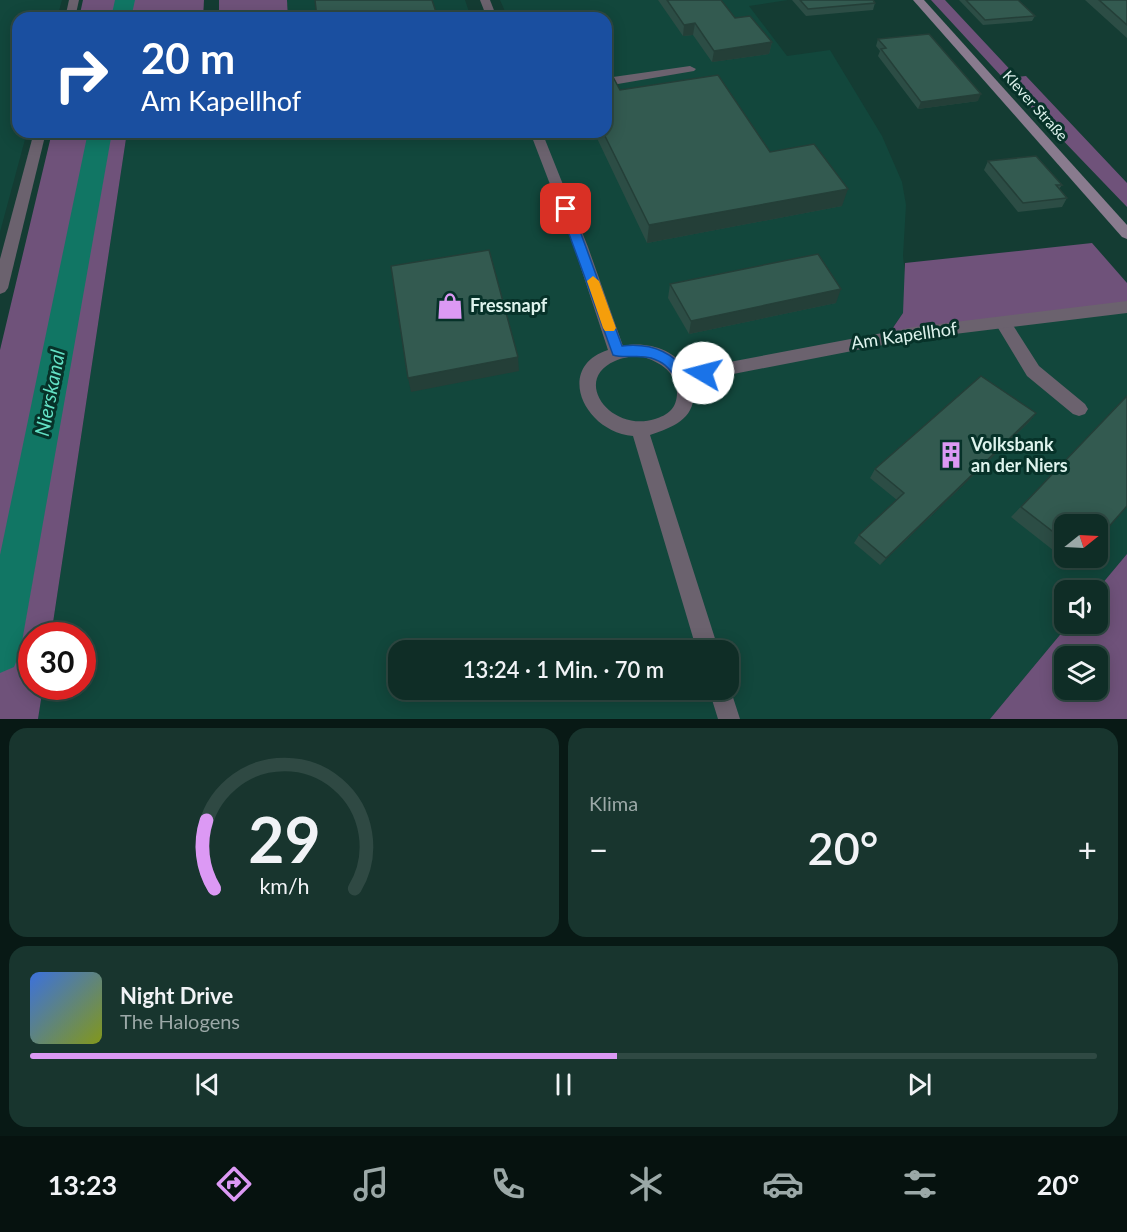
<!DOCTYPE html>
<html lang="de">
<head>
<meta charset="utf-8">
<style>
  :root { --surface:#0f2d26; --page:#18352e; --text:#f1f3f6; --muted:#9ba8a7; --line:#2f4943; --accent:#dc99f4 }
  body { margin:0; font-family:Lato,sans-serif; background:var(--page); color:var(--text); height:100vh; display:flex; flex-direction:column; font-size:22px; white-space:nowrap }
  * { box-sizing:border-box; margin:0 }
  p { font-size:20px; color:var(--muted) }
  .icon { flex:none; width:33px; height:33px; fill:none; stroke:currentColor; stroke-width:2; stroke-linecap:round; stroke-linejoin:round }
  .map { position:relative; height:719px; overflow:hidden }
  .details { display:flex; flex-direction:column; gap:9px; padding:9px; background:#081915; flex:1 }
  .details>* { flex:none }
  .top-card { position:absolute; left:12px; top:12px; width:600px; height:126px; border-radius:18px; box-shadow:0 3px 15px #0003,0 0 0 2px var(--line); background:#1a4fa0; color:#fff; overflow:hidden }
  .needle { width:39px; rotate:72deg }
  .buttons { position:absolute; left:1054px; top:514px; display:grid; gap:12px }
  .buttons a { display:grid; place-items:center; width:54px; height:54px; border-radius:12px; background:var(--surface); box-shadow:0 3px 15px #0003,0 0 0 2px var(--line); font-size:30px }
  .speed { position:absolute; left:18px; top:622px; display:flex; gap:12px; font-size:30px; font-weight:700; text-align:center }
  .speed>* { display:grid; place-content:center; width:78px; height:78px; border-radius:50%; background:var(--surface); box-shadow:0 3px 15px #0003,0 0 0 2px var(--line); line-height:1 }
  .speed .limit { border:9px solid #d22; background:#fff; color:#111 }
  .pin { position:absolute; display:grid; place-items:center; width:51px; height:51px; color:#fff; margin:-26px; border-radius:12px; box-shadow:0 3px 9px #0006 }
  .me { position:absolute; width:66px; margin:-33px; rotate:278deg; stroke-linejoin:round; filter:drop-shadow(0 0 4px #0008) }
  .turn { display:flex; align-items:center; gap:21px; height:126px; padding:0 30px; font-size:27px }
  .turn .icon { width:78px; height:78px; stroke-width:2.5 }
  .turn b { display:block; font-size:42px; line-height:51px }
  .big { font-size:45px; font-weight:600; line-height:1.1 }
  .details .card { flex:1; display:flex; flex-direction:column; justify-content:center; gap:9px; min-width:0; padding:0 21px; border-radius:18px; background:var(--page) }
  .details .dial { align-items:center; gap:0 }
  .dial svg { height:156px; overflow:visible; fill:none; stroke:var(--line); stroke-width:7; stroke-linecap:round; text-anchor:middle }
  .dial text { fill:var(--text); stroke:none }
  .song { display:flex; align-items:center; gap:18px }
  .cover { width:72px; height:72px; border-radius:9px; background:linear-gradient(135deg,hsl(220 70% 55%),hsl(70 70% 35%)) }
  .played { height:6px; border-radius:3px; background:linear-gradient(90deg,var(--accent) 55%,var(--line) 55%) }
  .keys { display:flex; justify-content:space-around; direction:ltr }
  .heat { display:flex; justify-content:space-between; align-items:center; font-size:33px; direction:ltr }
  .details .tiles { flex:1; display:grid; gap:9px; grid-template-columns:1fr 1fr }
  .card:last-child { grid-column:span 2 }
  .trip { position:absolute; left:388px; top:640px; width:351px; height:60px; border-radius:18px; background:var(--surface); box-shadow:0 3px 15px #0003,0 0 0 2px var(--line); font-weight:600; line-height:60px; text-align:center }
  .tabs { display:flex; height:96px; justify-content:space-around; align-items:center; background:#06120f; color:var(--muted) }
  .tabs .icon { width:42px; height:42px }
  .tabs .selected { color:var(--accent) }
  .tabs b { font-size:27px; color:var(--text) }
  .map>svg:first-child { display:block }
  .built { fill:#12473c; fill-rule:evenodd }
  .green { fill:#6f527a; fill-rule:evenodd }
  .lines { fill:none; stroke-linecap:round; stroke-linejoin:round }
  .canal { fill:#117664; fill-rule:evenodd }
  .service { fill:#6b626e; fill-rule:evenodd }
  .minor { fill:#6b626e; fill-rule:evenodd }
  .secondary { fill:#897b8e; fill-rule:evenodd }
  .wall { fill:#2c4d45 }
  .shaded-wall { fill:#243f38 }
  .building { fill:#335a50; stroke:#243f38; stroke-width:1.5 }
  .route { fill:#1a73e8; stroke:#114b97; stroke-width:1.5 }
  .slow { fill:#f59e0b }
  .labels { text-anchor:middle; stroke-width:6; stroke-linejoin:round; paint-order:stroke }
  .far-street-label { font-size:15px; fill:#def3ed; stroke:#073229 }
  .poi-label { font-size:18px; font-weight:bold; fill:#def3ed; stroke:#073229; text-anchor:start }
  .street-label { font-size:18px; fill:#def3ed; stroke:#073229 }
  .water-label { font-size:20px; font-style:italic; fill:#63e1c5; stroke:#073229 }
</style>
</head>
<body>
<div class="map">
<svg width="1127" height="719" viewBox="0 0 1127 719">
  <rect width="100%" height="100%" fill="#143c33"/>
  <g class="built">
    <path d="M0,0H62L57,18H18V132H27L0,232Z"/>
    <path d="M287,0H465L471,18H288Z"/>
    <path d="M500,0H788L749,6L787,56L830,50L882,136L902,182L906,205L903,256L906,283L903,313L886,337L1127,307V554L1096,591H1065V624H1069L990,719H38L43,687H82V636H51L127,132H606V18H508ZM1065,525H1098V558H1065ZM399,651H729V690H399Z"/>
  </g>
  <g class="green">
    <path d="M83,0H204L203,18H79Z"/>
    <path d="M219,0H287L288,18H219Z"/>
    <path d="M931,0H945L1017,77L1026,76L1127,183V207L1003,78Z"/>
    <path d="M52,132H127L51,636H32V687H43L38,719H0V350Z"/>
    <path d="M1092,243L1127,283V307L886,338L903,313L905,263Z"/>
    <path d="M1127,554V719H990L1069,624H1098V591H1096ZM1065,657H1098V690H1065Z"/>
  </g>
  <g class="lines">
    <g class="canal">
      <path d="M115,0H135L131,18H111Z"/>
      <path d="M88,132H112L20,653L14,667L0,673V555Z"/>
    </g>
    <g class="service">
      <path d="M690,66L696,69L694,71L606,86V78Z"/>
      <path d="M1003,317L1009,319L1039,366L1085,404L1088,409L1085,414L1079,416L1073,414L1027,376L995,323L997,319Z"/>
    </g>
    <g class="minor">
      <path d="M69,0H79L75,18H65Z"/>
      <path d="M480,0H490L497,18H487Z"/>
      <path d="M34,132H46L8,288L5,292L0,294V259Z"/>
      <path d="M530,132H542L588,247L623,346C646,341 674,349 687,370L914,327L1127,301V313L914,339L692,382C700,416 677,426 650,435L719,651H697L633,436C583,431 555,367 608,350L574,247ZM637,355C656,360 677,370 677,393C677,399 675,406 671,410C666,415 661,417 655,419C611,433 571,380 615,361C621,358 630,357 637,355Z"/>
      <path d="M729,685L740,719H718L709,690H729Z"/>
    </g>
    <path class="secondary" d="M913,0H924L1127,225V239L1122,237Z"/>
  </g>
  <g class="wall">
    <path d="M658,0H721L735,18L772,42L769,54L712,62L693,35L683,36Z"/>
    <path d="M792,0H873L875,3L873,10L806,16Z"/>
    <path d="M959,0H1018L1035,16L1032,21L983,25Z"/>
    <path d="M1085,0H1127V38Z"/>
    <path d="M878,39L978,101L918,109L878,56L880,51L876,46Z"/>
    <path d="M620,90L770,152L842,206L647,243L594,132H606Z"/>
    <path d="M988,161L1062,185L1059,189L1067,198L1062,207L1018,212L984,170Z"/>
    <path d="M670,284L836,303L689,334L668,298Z"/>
    <path d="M1127,396L1065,525V558H1080L1072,565L1011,517Z"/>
    <path d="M1036,413L1029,422L880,565L854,543L859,535L897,500L870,478L875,469Z"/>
  </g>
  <g class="shaded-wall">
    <path d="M436,12L437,18H386Z"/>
    <path d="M695,23L693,35L683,36L684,25Z"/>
    <path d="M772,42L769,54L712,62L714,51Z"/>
    <path d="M981,94L978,101L918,109L921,102Z"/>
    <path d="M848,189L842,206L647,243L649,225Z"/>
    <path d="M841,289L836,303L689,334L691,321Z"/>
    <path d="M518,357L519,371L411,392L408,378Z"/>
    <path d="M1036,413L1029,422L880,565L886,558Z"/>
  </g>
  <g class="building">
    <path d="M315,0H432L436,12L386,18H317Z"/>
    <path d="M667,0H721L735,18L750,16L772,42L714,51L695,23L684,25Z"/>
    <path d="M800,0H873L875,3L808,9Z"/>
    <path d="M966,0H1018L1035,16L985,20Z"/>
    <path d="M1099,0H1127V25Z"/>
    <path d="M929,34L981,94L921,102L881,49L886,48L878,39Z"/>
    <path d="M612,75L620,90L718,75L770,152L814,144L848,189L649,225L603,132H606V76Z"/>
    <path d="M1036,156L1062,185H1056L1067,198L1023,203L988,161Z"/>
    <path d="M489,250L518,357L408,378L391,266Z"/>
    <path d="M818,254L841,289L691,321L670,284Z"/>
    <path d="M981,376L1036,413L886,558L859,535L904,493L875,469Z"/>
    <path d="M1127,396V506L1098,539V525H1065V541L1021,507Z"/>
  </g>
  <path class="route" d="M566,205L572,209L622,346C648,343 670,350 686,371L703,368L708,369L710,373L708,377C664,391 683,368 651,358C638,354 625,359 613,355L560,209Z"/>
  <path class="slow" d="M593,276L599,281L616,328L614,331H605L603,328L587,281Z"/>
  <defs>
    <symbol id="shop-bare" viewBox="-9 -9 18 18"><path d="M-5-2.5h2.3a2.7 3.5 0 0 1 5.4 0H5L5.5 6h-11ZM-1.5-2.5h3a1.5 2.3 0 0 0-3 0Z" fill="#dc99f4" stroke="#073229" stroke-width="2.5" paint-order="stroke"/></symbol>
    <symbol id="building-bare" viewBox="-9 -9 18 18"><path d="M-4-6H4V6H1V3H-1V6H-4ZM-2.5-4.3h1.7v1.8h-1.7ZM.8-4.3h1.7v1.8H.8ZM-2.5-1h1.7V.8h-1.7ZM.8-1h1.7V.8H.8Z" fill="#dc99f4" stroke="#073229" stroke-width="2.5" paint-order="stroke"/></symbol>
  </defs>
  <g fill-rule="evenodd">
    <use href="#shop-bare" x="431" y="287" width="38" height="38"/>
    <use href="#building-bare" x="932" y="436" width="38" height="38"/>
  </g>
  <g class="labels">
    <g class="far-street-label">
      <text transform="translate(1035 106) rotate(48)" y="5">Klever Straße</text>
    </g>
    <g class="poi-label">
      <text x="470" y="312">Fressnapf</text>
      <text x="971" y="451">Volksbank<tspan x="971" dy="21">an der Niers</tspan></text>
    </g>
    <g class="street-label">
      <text transform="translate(904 336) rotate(-8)" y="6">Am Kapellhof</text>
    </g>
    <g class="water-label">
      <text transform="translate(50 393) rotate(-79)" y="7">Nierskanal</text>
    </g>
  </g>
</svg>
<div class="buttons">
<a><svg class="needle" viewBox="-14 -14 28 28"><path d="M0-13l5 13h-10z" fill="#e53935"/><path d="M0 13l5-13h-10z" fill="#9ba8a7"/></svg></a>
<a><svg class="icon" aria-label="sound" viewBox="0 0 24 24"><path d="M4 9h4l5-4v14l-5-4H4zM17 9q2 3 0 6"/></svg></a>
<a><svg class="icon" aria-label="layers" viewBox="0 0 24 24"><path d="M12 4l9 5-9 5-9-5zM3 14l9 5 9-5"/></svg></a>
</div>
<div class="speed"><div class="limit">30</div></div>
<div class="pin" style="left:566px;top:209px;background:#d93025"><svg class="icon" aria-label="arrive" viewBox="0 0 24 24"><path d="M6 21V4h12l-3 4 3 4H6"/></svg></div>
<svg class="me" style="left:703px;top:373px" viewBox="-20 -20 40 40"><circle r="19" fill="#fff"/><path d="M0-13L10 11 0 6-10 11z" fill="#1a73e8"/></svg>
<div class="trip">13:24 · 1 Min. · 70 m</div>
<div class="top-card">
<div class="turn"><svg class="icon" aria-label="right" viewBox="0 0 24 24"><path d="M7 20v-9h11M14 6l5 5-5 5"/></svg><div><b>20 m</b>Am Kapellhof</div></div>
</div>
</div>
<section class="details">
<div class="tiles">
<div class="card dial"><svg viewBox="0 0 100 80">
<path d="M14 69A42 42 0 1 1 86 69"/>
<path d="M14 69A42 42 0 0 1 10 34" stroke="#dc99f4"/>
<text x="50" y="56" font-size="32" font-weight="700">29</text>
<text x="50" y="72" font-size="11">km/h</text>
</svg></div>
<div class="card"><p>Klima</p>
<div class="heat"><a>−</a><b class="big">20°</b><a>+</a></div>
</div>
<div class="card">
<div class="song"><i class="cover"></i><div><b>Night Drive</b><p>The Halogens</p></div></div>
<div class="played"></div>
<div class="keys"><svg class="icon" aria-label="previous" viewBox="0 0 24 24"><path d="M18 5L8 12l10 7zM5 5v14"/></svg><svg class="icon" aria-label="pause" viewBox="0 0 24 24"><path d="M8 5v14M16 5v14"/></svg><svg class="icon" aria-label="next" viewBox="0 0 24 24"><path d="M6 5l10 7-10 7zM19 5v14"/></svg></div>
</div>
</div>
</section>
<nav class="tabs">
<b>13:23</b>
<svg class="icon selected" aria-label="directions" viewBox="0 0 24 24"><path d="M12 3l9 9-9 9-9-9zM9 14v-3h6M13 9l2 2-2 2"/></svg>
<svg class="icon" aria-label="music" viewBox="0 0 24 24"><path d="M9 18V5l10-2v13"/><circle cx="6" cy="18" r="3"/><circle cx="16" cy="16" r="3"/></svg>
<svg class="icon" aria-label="phone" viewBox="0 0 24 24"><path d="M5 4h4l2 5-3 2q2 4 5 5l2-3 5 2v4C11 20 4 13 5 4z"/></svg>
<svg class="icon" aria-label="climate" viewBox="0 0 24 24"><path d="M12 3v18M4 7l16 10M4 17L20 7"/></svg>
<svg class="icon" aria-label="car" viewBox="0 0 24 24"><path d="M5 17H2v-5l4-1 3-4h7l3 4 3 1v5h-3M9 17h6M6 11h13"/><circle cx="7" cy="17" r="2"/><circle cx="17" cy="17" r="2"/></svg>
<svg class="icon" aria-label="filters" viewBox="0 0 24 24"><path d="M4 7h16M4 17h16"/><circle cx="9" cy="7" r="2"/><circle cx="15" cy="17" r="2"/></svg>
<b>20°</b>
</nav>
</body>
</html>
